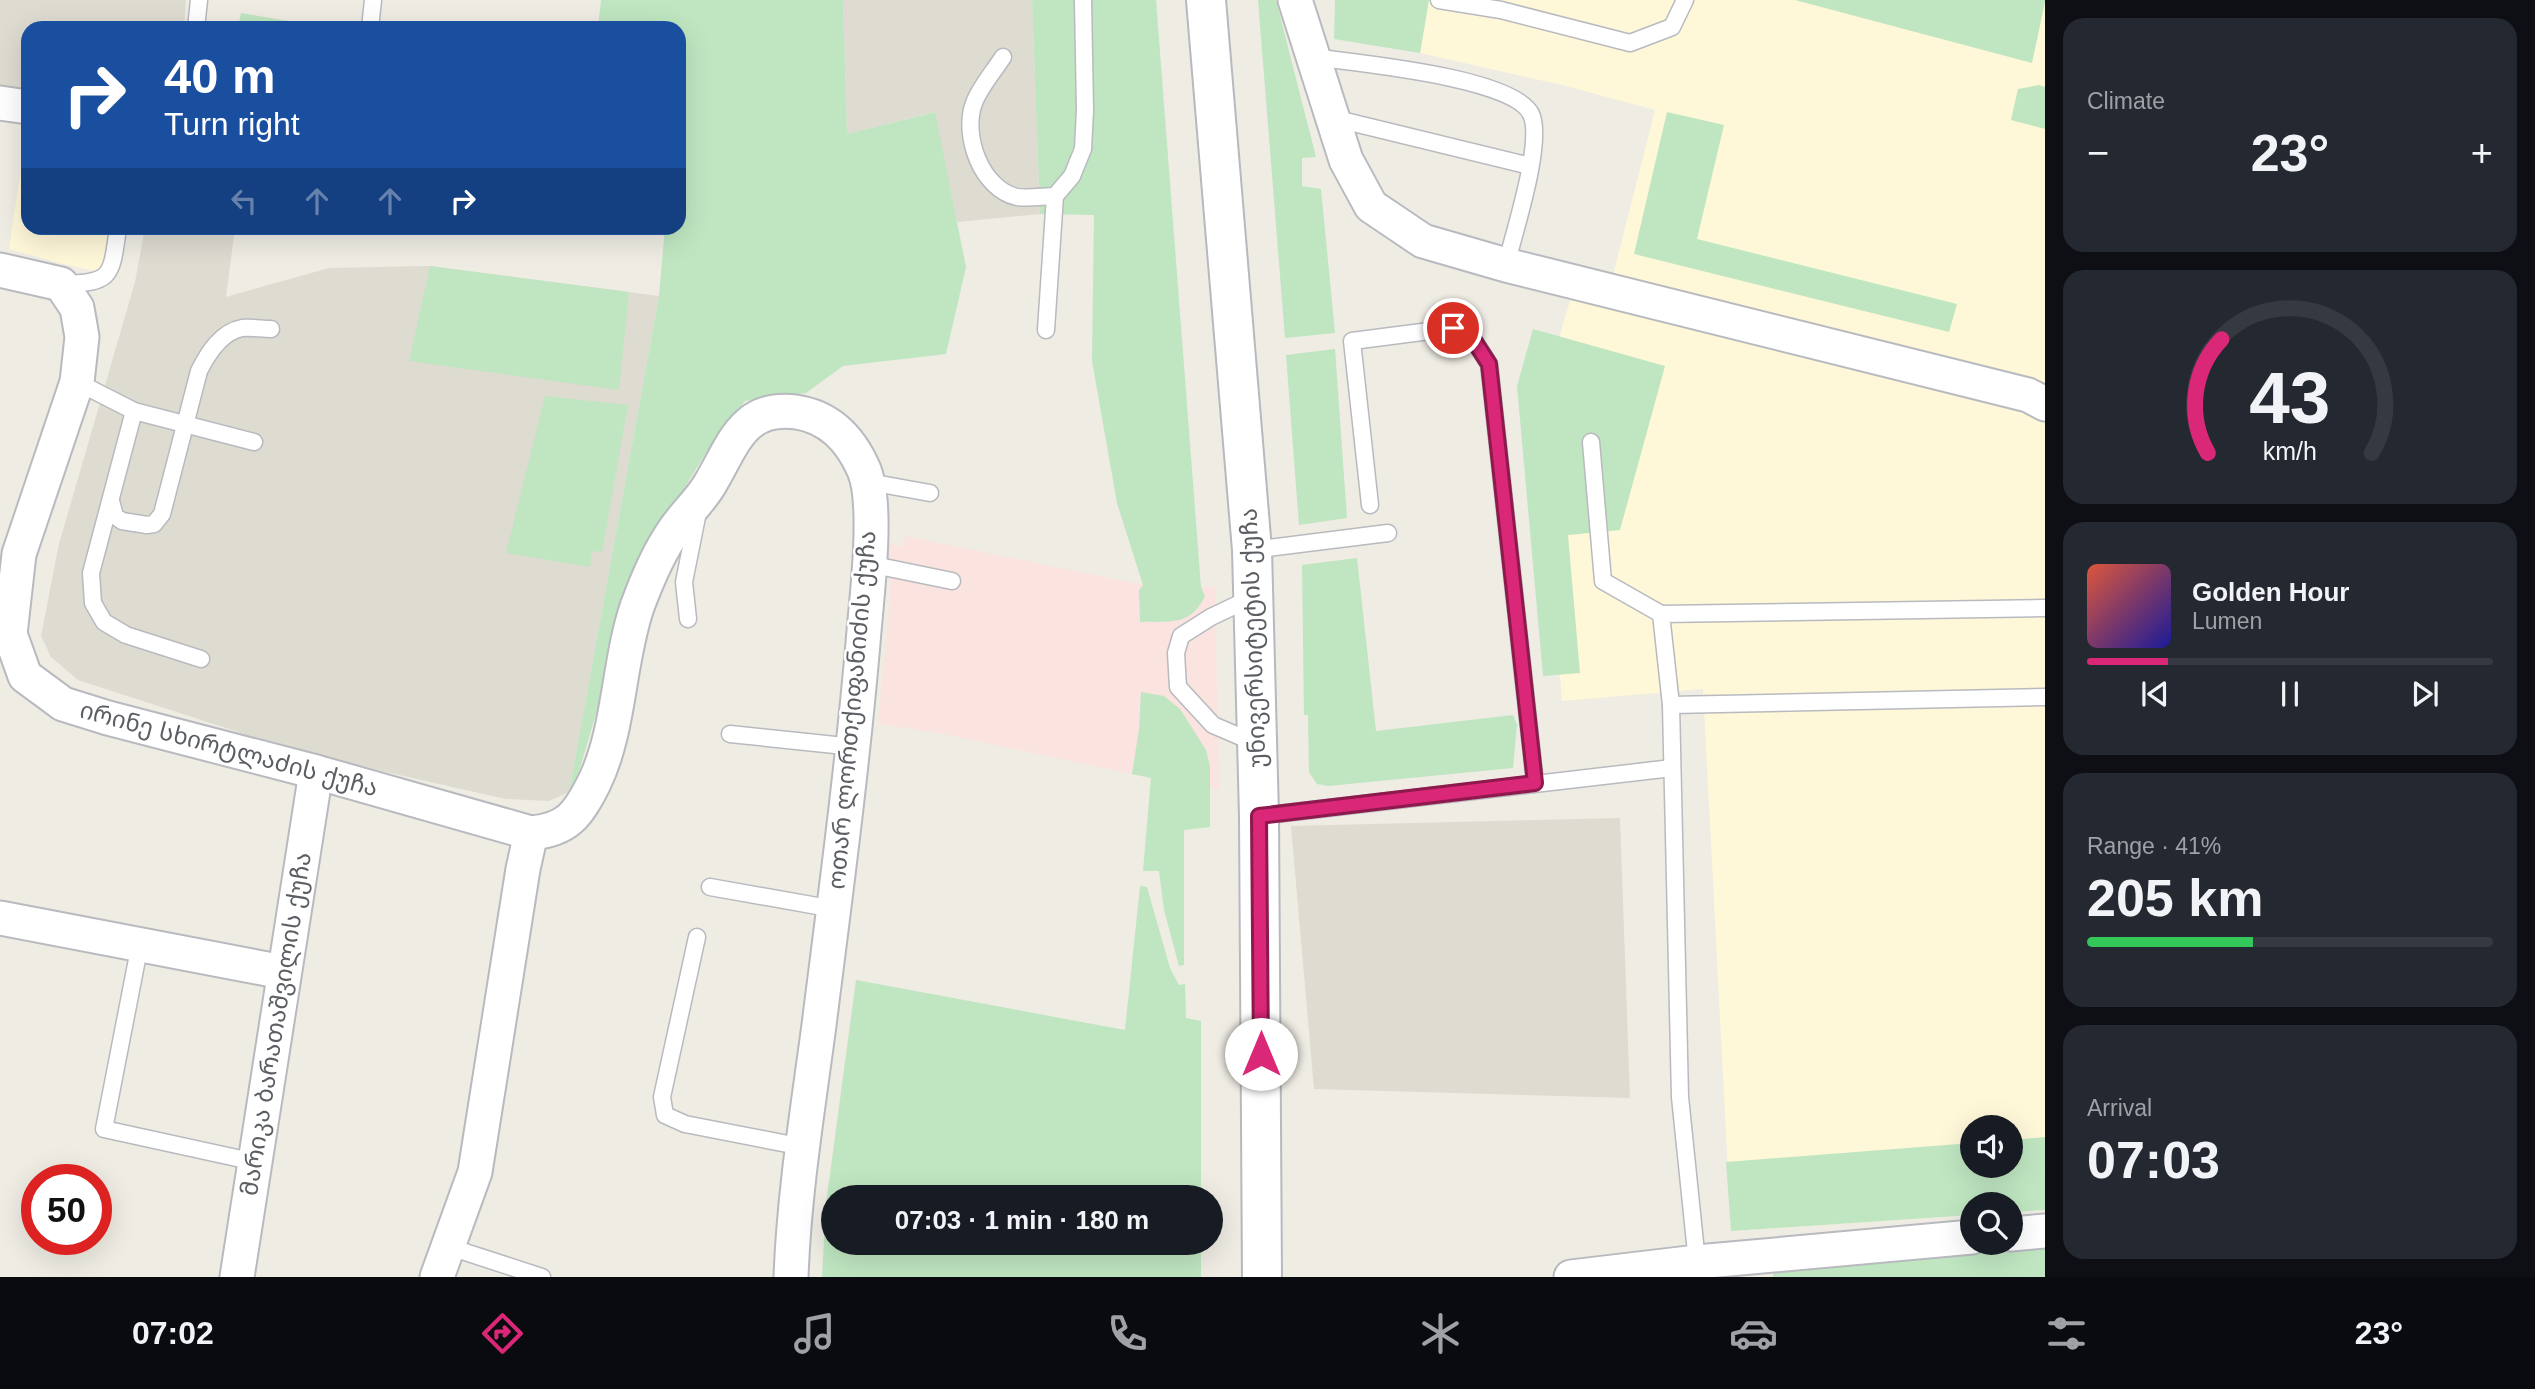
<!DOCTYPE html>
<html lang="en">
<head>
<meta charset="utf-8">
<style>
  :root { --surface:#171b24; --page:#242831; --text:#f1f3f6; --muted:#9ea1a6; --line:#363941; --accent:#db2777 }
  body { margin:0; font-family:Arial,"Noto Sans Georgian",sans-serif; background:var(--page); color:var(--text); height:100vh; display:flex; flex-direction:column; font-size:26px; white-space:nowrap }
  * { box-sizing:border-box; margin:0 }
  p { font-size:23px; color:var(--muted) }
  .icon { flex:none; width:38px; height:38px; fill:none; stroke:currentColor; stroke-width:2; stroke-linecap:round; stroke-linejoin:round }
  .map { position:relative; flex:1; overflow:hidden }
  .panel { display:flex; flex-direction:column; gap:18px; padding:18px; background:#0d0f14; width:490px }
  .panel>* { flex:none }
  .banner { position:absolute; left:21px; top:21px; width:665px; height:214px; border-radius:21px; box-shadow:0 7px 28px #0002; background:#1a4fa0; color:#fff; overflow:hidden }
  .tools { position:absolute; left:1960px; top:1115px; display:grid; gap:14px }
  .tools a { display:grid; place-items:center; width:63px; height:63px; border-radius:50%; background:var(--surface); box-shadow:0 7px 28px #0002; font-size:35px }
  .speed { position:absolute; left:21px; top:1164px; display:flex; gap:14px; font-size:35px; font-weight:700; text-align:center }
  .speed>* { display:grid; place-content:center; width:91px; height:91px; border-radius:50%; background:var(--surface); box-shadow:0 7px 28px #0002; line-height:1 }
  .speed .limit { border:10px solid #d22; background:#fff; color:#111 }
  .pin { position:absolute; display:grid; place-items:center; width:60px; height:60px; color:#fff; margin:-30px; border:4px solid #fff; border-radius:50%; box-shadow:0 2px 7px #0007 }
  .me { position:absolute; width:77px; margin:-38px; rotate:0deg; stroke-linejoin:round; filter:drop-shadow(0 0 5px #0008) }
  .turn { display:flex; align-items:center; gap:24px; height:147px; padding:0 28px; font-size:32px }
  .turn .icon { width:91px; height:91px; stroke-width:2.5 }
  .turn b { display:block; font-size:49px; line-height:60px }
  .lanes { display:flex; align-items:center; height:66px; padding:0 28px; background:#0003; justify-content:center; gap:35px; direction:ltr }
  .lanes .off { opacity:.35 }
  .big { font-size:52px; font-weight:600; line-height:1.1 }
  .panel .widget { flex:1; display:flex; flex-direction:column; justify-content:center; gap:10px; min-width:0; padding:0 24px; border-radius:21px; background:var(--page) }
  .panel .dial { align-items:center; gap:0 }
  .dial svg { height:182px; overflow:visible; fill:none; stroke:var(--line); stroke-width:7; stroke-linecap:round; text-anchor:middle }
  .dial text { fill:var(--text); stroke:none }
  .song { display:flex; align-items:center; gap:21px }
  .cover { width:84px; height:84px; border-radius:10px; background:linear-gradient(135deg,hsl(10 70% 55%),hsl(240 70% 35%)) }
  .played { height:7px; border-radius:4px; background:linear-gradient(90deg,var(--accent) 20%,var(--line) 20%) }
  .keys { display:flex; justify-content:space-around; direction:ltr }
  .heat { display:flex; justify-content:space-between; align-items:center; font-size:38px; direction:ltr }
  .charge { height:10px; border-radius:5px; background:linear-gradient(90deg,#34c759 41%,var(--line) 0) }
  .trip { position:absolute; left:821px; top:1185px; width:402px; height:70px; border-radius:35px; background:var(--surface); box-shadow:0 7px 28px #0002; font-weight:600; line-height:70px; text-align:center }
  .tab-bar { display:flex; height:112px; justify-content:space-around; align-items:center; background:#090b0e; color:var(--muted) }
  .tab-bar .icon { width:49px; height:49px }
  .tab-bar .on { color:var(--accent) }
  .tab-bar b { font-size:32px; color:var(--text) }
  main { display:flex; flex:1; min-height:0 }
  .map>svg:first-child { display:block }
  .commercial { fill:#fef7d8; fill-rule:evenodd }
  .education { fill:#dedbd1 }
  .medical { fill:#fbe3df }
  .green { fill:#bfe6c1 }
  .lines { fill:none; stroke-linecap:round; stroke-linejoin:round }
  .service-casing { stroke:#b8babf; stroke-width:19 }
  .minor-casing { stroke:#b8babf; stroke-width:37 }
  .secondary-casing { stroke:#b6b9bf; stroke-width:42 }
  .service { stroke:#fff; stroke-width:16 }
  .minor { stroke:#fff; stroke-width:33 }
  .secondary { stroke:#fff; stroke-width:38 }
  .route-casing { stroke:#8e194d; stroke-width:18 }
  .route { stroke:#db2777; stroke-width:12 }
  .labels { text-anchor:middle; stroke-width:5; stroke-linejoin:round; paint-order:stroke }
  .street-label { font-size:24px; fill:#5b5f64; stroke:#fff }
</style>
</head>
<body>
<main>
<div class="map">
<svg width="2045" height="1277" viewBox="0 0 2045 1277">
  <rect width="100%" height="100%" fill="#eeece3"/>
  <g class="commercial">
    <path d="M1429,0H2045V1210L2011,1212V1204H1972V1215L1731,1231L1703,689L1562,701L1538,409L1572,294L1612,279L1655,110L1566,86L1420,53ZM1972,1127H2011V1166H1972Z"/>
    <path d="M26,135H28V228H125L117,276L63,264L9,249Z"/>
  </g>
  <g class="education">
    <path d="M0,0H186L184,28H28V95L0,92Z"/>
    <path d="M843,0H1032L1040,214L957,222L934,112L847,134Z"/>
    <path d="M145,228H235L226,297L329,268L430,266L659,296L569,792L549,801L506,799L306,754L78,680L51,657L41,636L59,544L135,282Z"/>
    <path d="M1620,818L1630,1098L1314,1089L1291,826Z"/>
  </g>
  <path class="medical" d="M906,536L1143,585L1215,587L1219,789L1151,778L938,733L878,724L890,599L887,543L902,547Z"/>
  <g class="green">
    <path d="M601,0H843L847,134L935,112L966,267L946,354L843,366L806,393L745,401L714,440L643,555L577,778L569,792L659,296L665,228H679V28H598Z"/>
    <path d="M1032,0H1156L1201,587L1205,596C1190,627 1170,621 1140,622L1139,590L1143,585L1117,503L1092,361L1094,215L1040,214Z"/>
    <path d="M1258,0H1276L1316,157L1302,158V186L1321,189L1335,333L1285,338Z"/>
    <path d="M1335,0H1429L1420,53L1334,39Z"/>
    <path d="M1795,0H2045V2L2032,63Z"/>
    <path d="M241,13L288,21L287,28H238Z"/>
    <path d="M2039,85L2045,87V129L2011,120L2018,89Z"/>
    <path d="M1667,112L1724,125L1697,239L1957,304L1949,332L1634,254Z"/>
    <path d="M430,266L629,292L619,390L409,361Z"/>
    <path d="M1533,329L1665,366L1620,530L1568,535L1580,673L1543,676L1517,386Z"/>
    <path d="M1335,349L1347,518L1299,525L1286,355Z"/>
    <path d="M545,396L628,405L602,552L592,551L590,567L506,553Z"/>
    <path d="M1357,558L1376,731L1513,715L1517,725L1513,768L1328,786L1317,784L1309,772L1308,715H1304L1302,565Z"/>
    <path d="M1141,692L1164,696L1180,709L1206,750L1210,766V827L1184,830V965L1179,966L1164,910L1159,871H1143L1151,778L1132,774L1139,729Z"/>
    <path d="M1140,886L1147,887L1170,968L1179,985L1185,984L1186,1018L1201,1021V1197H833V1242L1201,1243V1277H822L826,1204L856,980L1125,1030Z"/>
    <path d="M2045,1137V1210L2011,1212V1204H1972V1215L1731,1231L1726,1162L1972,1143V1166H2011V1140Z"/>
    <path d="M2045,1243V1277H1773L1774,1264L1788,1262Z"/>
  </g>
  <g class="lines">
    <defs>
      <g id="service">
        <path d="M1439,0L1501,10L1630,43L1672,27L1685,0"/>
        <path d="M196,28L199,0"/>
        <path d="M370,28L373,0"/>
        <path d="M1003,57C994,71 980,87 974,103C962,135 981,189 1017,197C1029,199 1044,196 1055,196L1072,176L1083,149L1085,110L1083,0"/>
        <path d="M1313,57C1355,63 1513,77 1531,114C1544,141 1514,233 1506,265"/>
        <path d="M1333,118L1530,166"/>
        <path d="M61,284C113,283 111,277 118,228"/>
        <path d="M1046,330L1055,196"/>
        <path d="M77,382L134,411L254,442"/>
        <path d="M134,411L91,573L93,603L104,622L126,635L201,659"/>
        <path d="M1591,442L1603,581L1661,614"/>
        <path d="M869,482L930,493"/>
        <path d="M111,501L115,516L122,521L147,525L154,524L162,514L199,371C208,353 221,332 242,328C251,327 262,329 271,329"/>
        <path d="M1370,505L1352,341L1453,328L1469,333L1489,364L1535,783"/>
        <path d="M1252,550L1388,533"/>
        <path d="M869,564L952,581"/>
        <path d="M1251,598L1211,617L1181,636L1176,653L1178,687L1213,725L1255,743"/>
        <path d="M688,619L684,582L698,512"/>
        <path d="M1671,705L2045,697"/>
        <path d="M730,734L854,747"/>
        <path d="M1259,816L1672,768"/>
        <path d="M710,887L834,909"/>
        <path d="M697,937L662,1097L665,1115L685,1124L803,1147"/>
        <path d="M140,944L104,1129L255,1162"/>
        <path d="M450,1243L462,1251L542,1277"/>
        <path d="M1697,1262L1680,1097L1671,705L1661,614L2045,608"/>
      </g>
      <g id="minor">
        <path d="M1295,0L1346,160L1371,206L1423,241L1506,265L2028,395L2045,404"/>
        <path d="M0,103L28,107"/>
        <path d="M0,270L61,284L77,308L82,337L77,382L19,554L10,634L25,676L63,704L108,718L316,772L531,833C567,830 578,815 594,783C620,730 618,663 637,607C647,580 658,553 675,529C686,513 700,501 710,484C733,446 742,405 796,412C830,417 851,440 864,470C879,506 866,602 863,643C852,771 835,898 819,1025C808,1108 794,1193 791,1277"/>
        <path d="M0,918L283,972"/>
        <path d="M2011,1234L2045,1231"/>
        <path d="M237,1277L316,772"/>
        <path d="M437,1277L475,1172L523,869L531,833"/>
        <path d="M1571,1277L1697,1262L1972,1237"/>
      </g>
      <path id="secondary" d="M1206,0L1252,550L1259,816L1262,1277"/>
    </defs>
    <use href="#service" class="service-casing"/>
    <use href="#minor" class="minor-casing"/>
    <use href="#secondary" class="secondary-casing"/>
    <use href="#service" class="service"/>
    <use href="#minor" class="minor"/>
    <use href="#secondary" class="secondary"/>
  </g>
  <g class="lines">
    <defs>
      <path id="route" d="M1261,1054L1259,816L1535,783L1489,364L1469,333L1453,328"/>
    </defs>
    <use href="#route" class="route-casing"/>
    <use href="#route" class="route"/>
  </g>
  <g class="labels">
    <g class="street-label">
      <text transform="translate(1253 638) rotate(-92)" y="8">უნივერსიტეტის ქუჩა</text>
      <text transform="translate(852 710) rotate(-85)" y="8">ოთარ ლორთქიფანიძის ქუჩა</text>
      <text transform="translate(229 749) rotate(15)" y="8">ირინე სხირტლაძის ქუჩა</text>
      <text transform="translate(276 1024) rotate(-81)" y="8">მარიკა ბარათაშვილის ქუჩა</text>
    </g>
  </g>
</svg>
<div class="tools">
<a><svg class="icon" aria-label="sound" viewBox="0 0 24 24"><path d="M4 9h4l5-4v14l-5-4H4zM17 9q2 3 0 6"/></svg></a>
<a><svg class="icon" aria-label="search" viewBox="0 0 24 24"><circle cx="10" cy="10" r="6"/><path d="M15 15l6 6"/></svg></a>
</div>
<div class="speed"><div class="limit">50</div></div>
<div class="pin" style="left:1453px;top:328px;background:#d93025"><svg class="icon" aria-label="arrive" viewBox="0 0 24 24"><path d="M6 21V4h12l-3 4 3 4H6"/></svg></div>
<svg class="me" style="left:1261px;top:1054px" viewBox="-20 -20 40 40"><circle r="19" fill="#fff"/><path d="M0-13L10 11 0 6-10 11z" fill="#db2777"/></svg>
<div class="trip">07:03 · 1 min · 180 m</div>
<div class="banner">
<div class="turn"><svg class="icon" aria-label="right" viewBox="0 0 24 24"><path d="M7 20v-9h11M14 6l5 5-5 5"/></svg><div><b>40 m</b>Turn right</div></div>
<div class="lanes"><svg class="icon off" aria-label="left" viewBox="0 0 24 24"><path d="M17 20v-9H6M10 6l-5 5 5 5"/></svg><svg class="icon off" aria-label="ahead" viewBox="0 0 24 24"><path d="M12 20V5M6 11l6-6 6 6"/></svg><svg class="icon off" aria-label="ahead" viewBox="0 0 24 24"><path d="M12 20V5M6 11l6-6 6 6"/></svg><svg class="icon" aria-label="right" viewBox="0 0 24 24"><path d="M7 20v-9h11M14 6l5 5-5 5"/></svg></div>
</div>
</div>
<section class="panel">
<div class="widget"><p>Climate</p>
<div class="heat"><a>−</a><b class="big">23°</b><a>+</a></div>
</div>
<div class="widget dial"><svg viewBox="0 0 100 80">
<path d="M14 69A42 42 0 1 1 86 69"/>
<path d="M14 69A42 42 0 0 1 20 19" stroke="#db2777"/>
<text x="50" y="56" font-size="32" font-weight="700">43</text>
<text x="50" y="72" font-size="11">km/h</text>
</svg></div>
<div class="widget">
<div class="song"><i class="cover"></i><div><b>Golden Hour</b><p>Lumen</p></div></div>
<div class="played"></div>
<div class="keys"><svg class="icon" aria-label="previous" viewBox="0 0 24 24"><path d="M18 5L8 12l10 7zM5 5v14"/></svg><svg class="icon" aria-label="pause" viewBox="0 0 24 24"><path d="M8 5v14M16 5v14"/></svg><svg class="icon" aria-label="next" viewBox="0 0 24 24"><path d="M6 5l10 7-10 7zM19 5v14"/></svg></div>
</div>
<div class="widget"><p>Range · 41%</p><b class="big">205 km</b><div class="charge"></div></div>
<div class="widget"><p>Arrival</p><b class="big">07:03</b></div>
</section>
</main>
<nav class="tab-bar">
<b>07:02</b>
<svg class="icon on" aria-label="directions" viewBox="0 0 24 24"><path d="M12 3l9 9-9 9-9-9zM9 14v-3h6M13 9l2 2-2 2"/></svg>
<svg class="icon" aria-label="music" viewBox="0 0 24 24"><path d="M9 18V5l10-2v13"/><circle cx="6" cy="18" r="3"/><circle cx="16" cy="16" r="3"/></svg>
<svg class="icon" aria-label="phone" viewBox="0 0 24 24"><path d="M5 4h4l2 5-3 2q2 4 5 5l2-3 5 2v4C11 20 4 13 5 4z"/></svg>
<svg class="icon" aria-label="climate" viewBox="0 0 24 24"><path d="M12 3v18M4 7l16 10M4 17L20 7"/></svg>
<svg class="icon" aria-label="car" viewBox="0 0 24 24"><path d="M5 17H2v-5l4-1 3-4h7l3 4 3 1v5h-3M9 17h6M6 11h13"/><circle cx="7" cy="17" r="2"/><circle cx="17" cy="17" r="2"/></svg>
<svg class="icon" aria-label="filters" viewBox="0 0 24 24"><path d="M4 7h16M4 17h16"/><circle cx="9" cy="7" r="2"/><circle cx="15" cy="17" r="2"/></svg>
<b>23°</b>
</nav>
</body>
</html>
